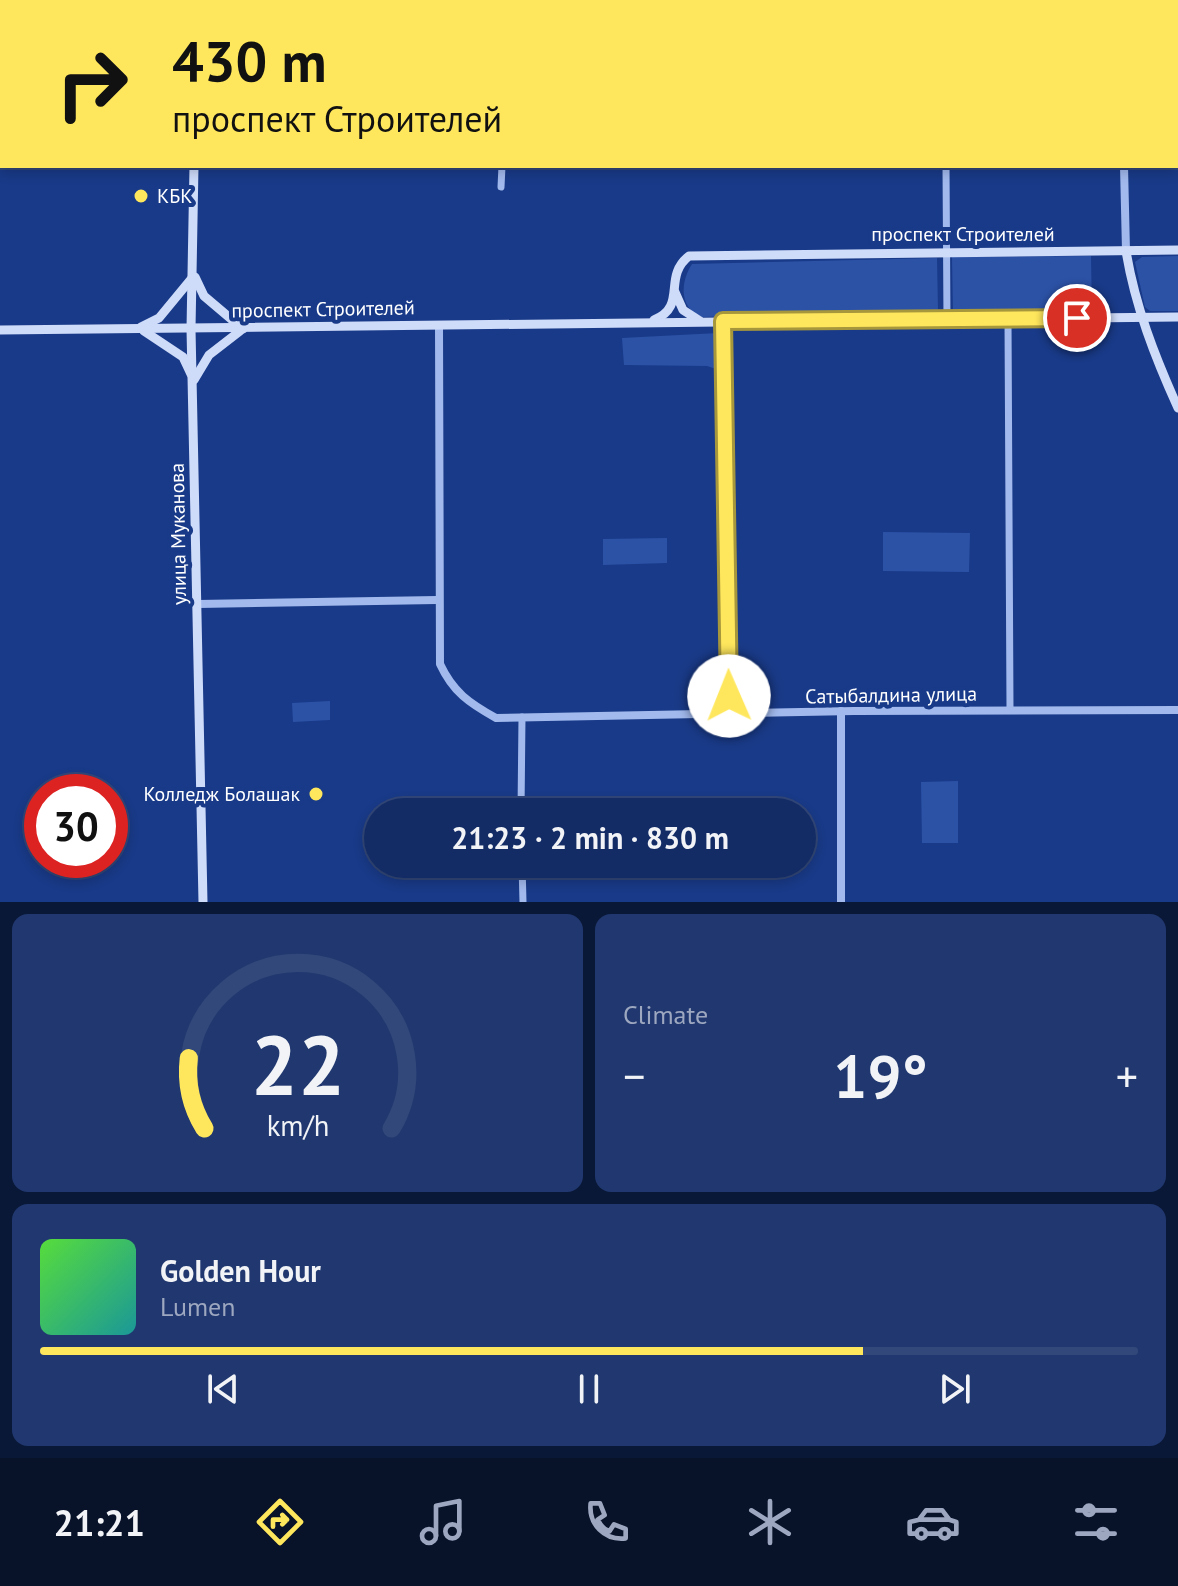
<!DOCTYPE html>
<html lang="en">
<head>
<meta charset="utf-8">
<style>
  :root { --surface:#132c66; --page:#20386f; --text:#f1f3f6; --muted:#9da7bf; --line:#32487a; --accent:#ffe75d }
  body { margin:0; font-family:"PT Sans",sans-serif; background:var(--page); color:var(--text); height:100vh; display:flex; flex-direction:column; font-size:30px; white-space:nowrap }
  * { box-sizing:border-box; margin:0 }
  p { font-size:26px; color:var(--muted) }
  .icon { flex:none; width:44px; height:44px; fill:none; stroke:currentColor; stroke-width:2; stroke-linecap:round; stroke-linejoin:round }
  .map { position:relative; height:902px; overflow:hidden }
  .details { display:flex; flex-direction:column; gap:12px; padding:12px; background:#0a1838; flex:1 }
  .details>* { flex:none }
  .top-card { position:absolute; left:0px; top:0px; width:1178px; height:168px; box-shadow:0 4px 12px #0003,0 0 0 2px var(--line); background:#ffe75d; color:#111; overflow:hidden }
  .speed { position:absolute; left:24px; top:774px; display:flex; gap:16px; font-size:40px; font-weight:700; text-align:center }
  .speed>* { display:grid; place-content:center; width:104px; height:104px; border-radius:50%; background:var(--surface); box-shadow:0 4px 12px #0003,0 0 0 2px var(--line); line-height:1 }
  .speed .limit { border:12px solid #d22; background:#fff; color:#111 }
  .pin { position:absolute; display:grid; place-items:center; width:68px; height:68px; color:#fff; margin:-34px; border:4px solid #fff; border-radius:50%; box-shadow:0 2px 8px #0007 }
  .me { position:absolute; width:88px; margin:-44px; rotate:359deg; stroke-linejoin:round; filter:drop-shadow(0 0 6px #0008) }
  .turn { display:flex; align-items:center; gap:28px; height:168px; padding:0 40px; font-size:36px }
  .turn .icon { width:104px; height:104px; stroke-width:2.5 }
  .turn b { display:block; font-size:56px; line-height:68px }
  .big { font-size:60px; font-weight:700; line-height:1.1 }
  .details .tile { flex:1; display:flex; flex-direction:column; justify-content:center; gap:12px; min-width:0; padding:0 28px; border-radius:16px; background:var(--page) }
  .details .dial { align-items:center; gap:0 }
  .dial svg { height:208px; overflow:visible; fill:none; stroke:var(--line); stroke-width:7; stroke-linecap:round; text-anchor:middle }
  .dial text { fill:var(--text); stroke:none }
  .song { display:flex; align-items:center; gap:24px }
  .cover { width:96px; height:96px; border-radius:12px; background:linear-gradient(135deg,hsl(110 70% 55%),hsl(180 70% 35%)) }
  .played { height:8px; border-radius:4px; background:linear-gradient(90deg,var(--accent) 75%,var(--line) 75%) }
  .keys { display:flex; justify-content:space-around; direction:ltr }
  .heat { display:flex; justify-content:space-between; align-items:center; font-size:44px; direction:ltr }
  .details .tiles { flex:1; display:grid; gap:12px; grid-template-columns:1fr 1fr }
  .tile:last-child { grid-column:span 2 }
  .trip { position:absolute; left:364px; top:798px; width:452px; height:80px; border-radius:40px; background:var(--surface); box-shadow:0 4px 12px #0003,0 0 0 2px var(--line); font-weight:700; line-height:80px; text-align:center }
  .menu { display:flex; height:128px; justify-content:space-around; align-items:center; background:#081229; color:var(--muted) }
  .menu .icon { width:56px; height:56px }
  .menu .selected { color:var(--accent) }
  .menu b { font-size:36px; color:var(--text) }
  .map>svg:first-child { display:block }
  .green { fill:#2c52a6 }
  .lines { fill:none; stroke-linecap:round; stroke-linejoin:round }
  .minor { stroke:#a1b9ed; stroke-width:7 }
  .tertiary { stroke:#a1b9ed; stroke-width:8 }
  .secondary { stroke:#cedbf9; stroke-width:9 }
  .route-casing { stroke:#a6963c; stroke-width:20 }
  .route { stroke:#ffe75d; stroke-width:14 }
  .poi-dot { fill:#ffe75d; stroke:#193a88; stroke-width:3 }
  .labels { text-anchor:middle; stroke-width:8; stroke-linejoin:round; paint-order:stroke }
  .poi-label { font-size:20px; fill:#fff; stroke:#193a88; text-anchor:start }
  .street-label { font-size:20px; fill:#fff; stroke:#193a88 }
</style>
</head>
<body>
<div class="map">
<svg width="1178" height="902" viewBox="0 0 1178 902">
  <rect width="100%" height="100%" fill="#193a88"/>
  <g class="green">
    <path d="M1091,256L1092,314L953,315L952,257Z"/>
    <path d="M1178,256V311H1150L1145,307L1135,262L1142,257Z"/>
    <path d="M937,258L938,311L702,317C679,309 680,282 692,264Z"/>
    <path d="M718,333L719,370L707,366L624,365L622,338Z"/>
    <path d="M883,532L970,533L969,572L883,571Z"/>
    <path d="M667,538V563L603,565V539Z"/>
    <path d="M330,701V720L293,722L292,703Z"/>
    <path d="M958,781V843H922L921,782Z"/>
  </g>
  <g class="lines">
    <g class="minor">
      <path d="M946,0V2"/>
      <path d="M519,2L520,0"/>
      <path d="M946,166L947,320"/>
      <path d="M501,187L502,166"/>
      <path d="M1008,320L1010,709"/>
      <path d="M723,321L729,715"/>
      <path d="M521,812L522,717"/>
      <path d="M522,864L523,902"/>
    </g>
    <g class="tertiary">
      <path d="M1121,0V2"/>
      <path d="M1124,166L1126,251"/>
      <path d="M439,325L440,664C453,692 469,703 496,718L854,711L1178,710"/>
      <path d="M198,604L437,600"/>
      <path d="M841,902V711"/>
    </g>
    <g class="secondary">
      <path d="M198,2V0"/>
      <path d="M194,166L191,329L203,902"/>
      <path d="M1126,251C1135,306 1155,357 1178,408"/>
      <path d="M195,277L204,296L243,329"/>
      <path d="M675,292L683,310L700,321"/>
      <path d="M654,320C688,306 662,277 689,256L1178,250"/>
      <path d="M141,327L159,318L192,278"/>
      <path d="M0,330L1178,317"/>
      <path d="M144,331L183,357L191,374"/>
      <path d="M194,380L209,355L240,331"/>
    </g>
  </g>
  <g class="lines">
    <defs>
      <path id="route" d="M729,696L723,321L1077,318"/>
    </defs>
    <use href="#route" class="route-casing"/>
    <use href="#route" class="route"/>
  </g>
  <g class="poi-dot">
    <circle cx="141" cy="196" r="8"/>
    <circle cx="316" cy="794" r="8"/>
  </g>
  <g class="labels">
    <g class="poi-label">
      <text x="157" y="203">КБК</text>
      <text x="300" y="801" text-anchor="end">Колледж Болашак</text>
    </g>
    <g class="street-label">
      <text x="963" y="241">проспект Строителей</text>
      <text transform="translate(323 309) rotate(-1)" y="7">проспект Строителей</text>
      <text transform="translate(178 534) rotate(-91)" y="7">улица Муканова</text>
      <text transform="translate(891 695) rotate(-1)" y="7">Сатыбалдина улица</text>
    </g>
  </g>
</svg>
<div class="speed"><div class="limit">30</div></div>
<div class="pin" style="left:1077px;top:318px;background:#d93025"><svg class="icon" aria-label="arrive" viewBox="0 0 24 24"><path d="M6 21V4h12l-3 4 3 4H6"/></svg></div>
<svg class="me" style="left:729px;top:696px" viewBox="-20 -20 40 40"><circle r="19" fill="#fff"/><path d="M0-13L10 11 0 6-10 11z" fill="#ffe75d"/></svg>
<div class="trip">21:23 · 2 min · 830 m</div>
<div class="top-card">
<div class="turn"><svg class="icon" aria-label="right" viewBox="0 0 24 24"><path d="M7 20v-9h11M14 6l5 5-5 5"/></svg><div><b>430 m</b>проспект Строителей</div></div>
</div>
</div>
<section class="details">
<div class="tiles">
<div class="tile dial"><svg viewBox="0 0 100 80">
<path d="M14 69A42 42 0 1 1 86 69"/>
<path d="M14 69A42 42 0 0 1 8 42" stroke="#ffe75d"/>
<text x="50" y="56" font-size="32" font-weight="700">22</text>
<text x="50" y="72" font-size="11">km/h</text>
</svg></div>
<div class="tile"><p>Climate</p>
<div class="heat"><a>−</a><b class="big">19°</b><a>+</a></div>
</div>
<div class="tile">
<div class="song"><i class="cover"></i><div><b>Golden Hour</b><p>Lumen</p></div></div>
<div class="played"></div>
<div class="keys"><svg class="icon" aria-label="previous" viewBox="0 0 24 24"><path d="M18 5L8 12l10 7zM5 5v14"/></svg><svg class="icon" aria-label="pause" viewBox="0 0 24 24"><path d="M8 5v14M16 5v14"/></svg><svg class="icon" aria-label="next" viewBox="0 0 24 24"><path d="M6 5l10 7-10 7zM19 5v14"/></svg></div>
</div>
</div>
</section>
<nav class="menu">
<b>21:21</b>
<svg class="icon selected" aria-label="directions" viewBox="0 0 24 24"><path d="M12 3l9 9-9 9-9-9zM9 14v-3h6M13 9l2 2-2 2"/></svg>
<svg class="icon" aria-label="music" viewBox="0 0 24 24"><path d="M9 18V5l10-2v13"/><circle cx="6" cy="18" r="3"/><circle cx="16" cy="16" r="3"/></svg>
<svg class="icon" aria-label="phone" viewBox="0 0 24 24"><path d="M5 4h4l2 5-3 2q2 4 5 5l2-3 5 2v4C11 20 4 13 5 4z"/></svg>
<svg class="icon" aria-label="climate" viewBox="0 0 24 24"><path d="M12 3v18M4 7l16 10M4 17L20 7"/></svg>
<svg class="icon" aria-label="car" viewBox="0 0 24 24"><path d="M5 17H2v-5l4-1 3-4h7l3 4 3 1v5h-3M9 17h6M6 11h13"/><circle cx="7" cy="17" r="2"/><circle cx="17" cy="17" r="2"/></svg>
<svg class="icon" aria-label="filters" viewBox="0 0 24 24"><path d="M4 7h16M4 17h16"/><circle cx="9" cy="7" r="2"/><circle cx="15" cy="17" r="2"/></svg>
</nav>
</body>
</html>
